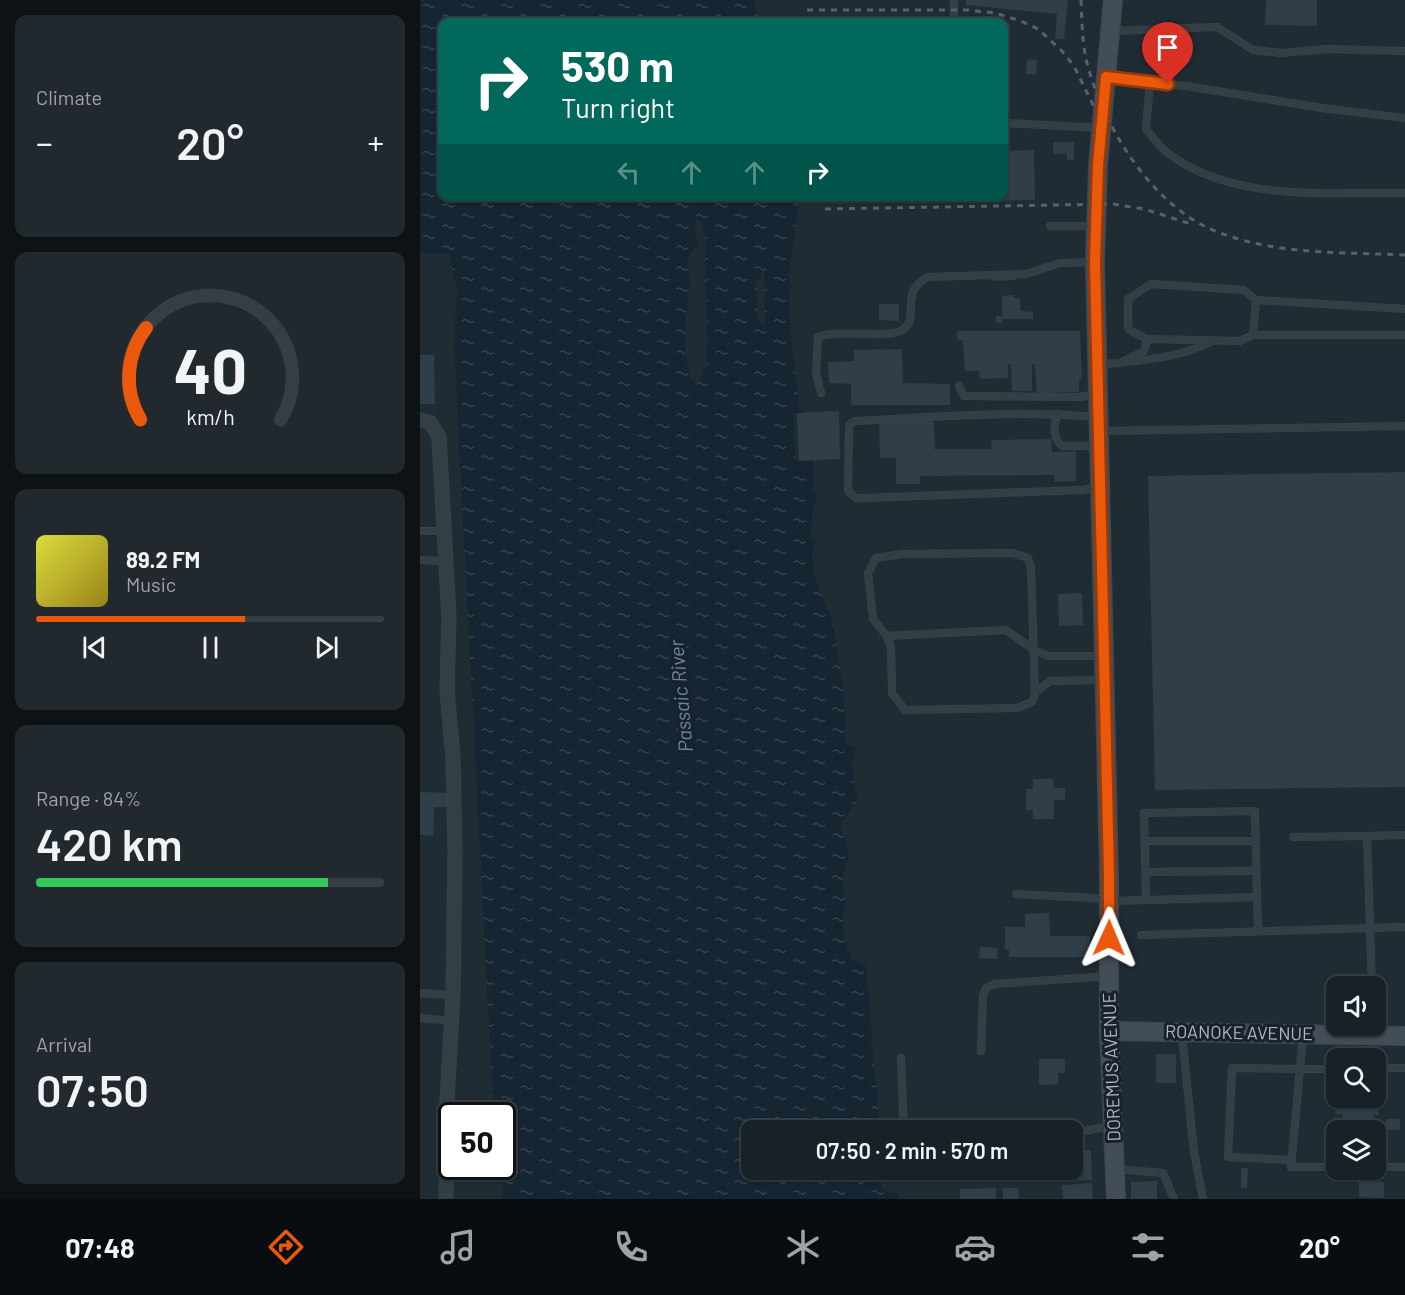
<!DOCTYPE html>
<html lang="en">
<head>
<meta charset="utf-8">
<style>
  :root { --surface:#182127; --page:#21292f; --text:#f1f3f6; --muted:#9fa3a7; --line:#363e44; --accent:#ea580c }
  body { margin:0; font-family:Barlow,sans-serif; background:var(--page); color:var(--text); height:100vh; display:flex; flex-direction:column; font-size:22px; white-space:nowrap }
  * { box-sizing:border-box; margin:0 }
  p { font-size:20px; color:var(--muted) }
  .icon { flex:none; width:33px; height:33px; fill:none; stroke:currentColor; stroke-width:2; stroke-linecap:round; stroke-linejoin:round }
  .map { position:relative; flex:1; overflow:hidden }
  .panel { display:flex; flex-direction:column; gap:15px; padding:15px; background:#0d1215; width:420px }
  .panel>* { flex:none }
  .banner { position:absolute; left:18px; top:18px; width:570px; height:183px; border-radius:12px; box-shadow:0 2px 4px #0004,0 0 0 2px var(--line); background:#00695c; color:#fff; overflow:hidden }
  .buttons { position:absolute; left:906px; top:976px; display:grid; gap:12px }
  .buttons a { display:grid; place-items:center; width:60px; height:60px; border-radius:12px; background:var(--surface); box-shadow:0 2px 4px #0004,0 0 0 2px var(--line); font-size:30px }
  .speed { position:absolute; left:18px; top:1102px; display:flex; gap:12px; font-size:30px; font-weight:700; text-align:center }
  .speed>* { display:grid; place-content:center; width:78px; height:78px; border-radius:50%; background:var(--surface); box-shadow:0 2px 4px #0004,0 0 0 2px var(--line); line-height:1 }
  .speed .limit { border:3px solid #111; border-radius:9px; background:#fff; color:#111 }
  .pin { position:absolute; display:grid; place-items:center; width:51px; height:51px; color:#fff; margin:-62px -26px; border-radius:50% 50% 50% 0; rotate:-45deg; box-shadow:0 0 6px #0007 }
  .pin .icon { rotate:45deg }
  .me { position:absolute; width:66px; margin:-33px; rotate:1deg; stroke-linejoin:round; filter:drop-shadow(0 0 4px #0008) }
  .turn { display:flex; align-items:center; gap:21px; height:126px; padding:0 24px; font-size:27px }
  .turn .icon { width:78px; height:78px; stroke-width:2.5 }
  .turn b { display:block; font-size:42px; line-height:51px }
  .lanes { display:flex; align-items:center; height:57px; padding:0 24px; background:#0003; justify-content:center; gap:30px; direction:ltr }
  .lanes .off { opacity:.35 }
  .big { font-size:45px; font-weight:600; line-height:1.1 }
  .panel .card { flex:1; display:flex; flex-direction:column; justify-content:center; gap:9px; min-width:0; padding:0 21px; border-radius:12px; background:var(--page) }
  .panel .dial { align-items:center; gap:0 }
  .dial svg { height:156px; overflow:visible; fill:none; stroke:var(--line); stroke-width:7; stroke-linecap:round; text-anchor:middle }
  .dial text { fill:var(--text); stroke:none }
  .song { display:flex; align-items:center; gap:18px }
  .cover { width:72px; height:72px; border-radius:9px; background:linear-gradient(135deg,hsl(60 70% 55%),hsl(50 70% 35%)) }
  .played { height:6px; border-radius:3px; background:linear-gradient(90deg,var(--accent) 60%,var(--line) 60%) }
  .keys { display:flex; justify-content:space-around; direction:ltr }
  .heat { display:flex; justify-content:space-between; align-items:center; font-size:33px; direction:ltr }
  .charge { height:9px; border-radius:4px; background:linear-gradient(90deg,#34c759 84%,var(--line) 0) }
  .trip { position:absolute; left:321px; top:1120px; width:342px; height:60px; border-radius:12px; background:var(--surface); box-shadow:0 2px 4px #0004,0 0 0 2px var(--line); font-weight:600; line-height:60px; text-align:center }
  .dock { display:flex; height:96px; justify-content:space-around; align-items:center; background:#0a0d10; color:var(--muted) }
  .dock .icon { width:42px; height:42px }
  .dock .current { color:var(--accent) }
  .dock b { font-size:27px; color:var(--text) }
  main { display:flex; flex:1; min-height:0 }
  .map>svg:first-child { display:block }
  .water { fill:url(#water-ripples) }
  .pier { fill:#202c34 }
  .building { fill:#2f3e48 }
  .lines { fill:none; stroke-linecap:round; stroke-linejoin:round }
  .lane-casing { stroke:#3d464f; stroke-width:8 }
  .street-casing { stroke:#3d464f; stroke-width:15 }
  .secondary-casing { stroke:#3d464f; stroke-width:20 }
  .lane { stroke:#333e45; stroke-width:7 }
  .street { stroke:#333e45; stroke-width:14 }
  .secondary { stroke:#424d58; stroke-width:18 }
  .rail { stroke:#55626c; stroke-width:3; stroke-dasharray:6 6; stroke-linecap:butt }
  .route-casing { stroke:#983908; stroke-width:15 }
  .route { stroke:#ea580c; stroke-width:10 }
  .labels { text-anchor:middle; stroke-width:6; stroke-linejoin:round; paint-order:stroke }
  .street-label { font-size:18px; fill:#adb9c2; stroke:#19222a }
  .water-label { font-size:20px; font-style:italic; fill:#6888a0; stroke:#19222a }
</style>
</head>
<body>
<main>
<section class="panel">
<div class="card"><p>Climate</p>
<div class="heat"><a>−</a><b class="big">20°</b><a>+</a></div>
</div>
<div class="card dial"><svg viewBox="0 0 100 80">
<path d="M14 69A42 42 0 1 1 86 69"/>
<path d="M14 69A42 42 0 0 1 17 22" stroke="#ea580c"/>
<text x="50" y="56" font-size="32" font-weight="700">40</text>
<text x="50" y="72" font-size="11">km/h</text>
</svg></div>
<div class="card">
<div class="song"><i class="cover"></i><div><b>89.2 FM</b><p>Music</p></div></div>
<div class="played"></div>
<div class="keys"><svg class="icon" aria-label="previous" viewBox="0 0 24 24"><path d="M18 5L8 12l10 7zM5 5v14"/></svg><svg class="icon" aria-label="pause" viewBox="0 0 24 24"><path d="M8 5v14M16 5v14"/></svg><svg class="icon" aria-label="next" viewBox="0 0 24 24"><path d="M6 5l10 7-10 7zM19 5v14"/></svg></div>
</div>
<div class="card"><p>Range · 84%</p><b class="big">420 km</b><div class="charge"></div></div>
<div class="card"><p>Arrival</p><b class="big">07:50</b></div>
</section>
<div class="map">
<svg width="985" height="1199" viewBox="0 0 985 1199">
  <defs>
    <pattern id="water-ripples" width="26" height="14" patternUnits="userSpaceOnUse" patternTransform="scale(1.5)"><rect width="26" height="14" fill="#152531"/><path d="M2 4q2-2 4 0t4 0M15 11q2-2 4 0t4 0" fill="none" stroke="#34434d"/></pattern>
  </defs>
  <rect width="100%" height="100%" fill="#202c34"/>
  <path class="water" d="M0,0H335L337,22H22V196L378,197C378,226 369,254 369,284C368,324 375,368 379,409L384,413L393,460L394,492L397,494V499L393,504L391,538L395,541C385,572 405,596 413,624C416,635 416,645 418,656C422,685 428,714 425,743L436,748L435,756L432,762L437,799L435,805L420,824L428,848V863L423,874L422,884L426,904C419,916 425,947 432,960L446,966L460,1131H332V1170H461L462,1188L466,1191L479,1194V1199H83V1174L79,1167H82V1116H74L73,1104L34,347L36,297L39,291L34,278L29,253H0Z"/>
  <g class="pier">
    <path d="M276,218L282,223L285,236V287L287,327V366L277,385L271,378L265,354L266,313L270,282L267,261L274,248L279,247L275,231Z"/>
    <path d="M344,269L345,330L337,319L336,283Z"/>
    <path d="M373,413H384L393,460H375Z"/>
  </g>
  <g class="building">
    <path d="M546,0H648L644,39H635L637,14L546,5Z"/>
    <path d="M846,0H897V26L845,25Z"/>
    <path d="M607,59L617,60L616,75L606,74Z"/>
    <path d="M633,142H654V160H647V153L633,154Z"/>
    <path d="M614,150L615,200L546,201L545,196H584V151Z"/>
    <path d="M596,275L597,280L570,281V277Z"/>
    <path d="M593,295V298H600L601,311L613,312V319H582V323H576V316H582V296Z"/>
    <path d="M459,304H479V321L459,320Z"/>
    <path d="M537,331H660L662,379H659V392L617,393L615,364H612V391H592L591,364L588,365V378L560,379L559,371H545L543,340H537Z"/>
    <path d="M482,349L483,383L530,384V405H431V384L409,383L408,362L434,361V350Z"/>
    <path d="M0,355H14L15,404H0Z"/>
    <path d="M419,411L420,459L379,461L377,413Z"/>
    <path d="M504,420L514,422L515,449H572L571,440L631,439L632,452L656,451V481L635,482L634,475L500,476V484H476V458H460L459,421Z"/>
    <path d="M985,472V787L735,790L728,476Z"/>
    <path d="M662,593L663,625L639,626L638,594Z"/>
    <path d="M613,779H633L634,788H645V800H634V819H613V810H606V789H613Z"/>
    <path d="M0,792L28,793V807H14L13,836L0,835Z"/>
    <path d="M629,913L630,936H670V957H589V949L585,950V927H605V914Z"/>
    <path d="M560,947L578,948L577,959L559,958Z"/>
    <rect x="736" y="1054" width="20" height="29"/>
    <path d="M619,1059H645V1073H638V1084L619,1085Z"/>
    <path d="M956,1074L959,1075V1115H954V1131L922,1129L923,1114H915V1098H956Z"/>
    <rect x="966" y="1119" width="14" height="11"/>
    <path d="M652,1150H671L672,1180L651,1181Z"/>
    <path d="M821,1168H828L827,1188H821Z"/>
    <path d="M496,1170H582L568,1175L496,1178Z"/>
    <path d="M737,1181V1199H711V1182Z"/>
    <path d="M939,1181L964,1182V1198L939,1197Z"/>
    <path d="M672,1183L673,1199H643L642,1185Z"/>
    <path d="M576,1188V1199H540V1189Z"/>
    <path d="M583,1188H598L599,1199H583Z"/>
  </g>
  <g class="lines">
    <defs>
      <g id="lane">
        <path d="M534,22V0"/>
        <path d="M693,31L797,27L833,50L862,53L906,49L985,51"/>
        <path d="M688,78L766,86L902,108L985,118"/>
        <path d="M730,82L726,129C732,136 738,144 744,150C808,203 908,192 985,193"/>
        <path d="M584,123L681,128"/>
        <path d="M630,226H674"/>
        <path d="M836,300L985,309"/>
        <path d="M833,335H985"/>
        <path d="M705,362C736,359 765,355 793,341"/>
        <path d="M679,364L700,363L724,351L727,339L820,341L833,335L836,300L824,290L731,284L708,299V329L727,339"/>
        <path d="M539,386L544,396L659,397L677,394"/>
        <path d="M401,393L396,373L398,337C419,328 470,341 485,328C499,316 479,292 508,277L606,274L640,263L673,262"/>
        <path d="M637,414C634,427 632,437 642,446H678"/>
        <path d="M677,417C596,410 516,417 435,421L430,424L429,429L428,491L436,498H445L662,490L680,487"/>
        <path d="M680,431L985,426"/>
        <path d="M0,531H24"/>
        <path d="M592,553L608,558L611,568L615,693L612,702L597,708L485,710L472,693L471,648L467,636L453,619L448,573L456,558L482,554Z"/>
        <path d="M0,560L25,561"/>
        <path d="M467,636L586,630L614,650L628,656H682"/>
        <path d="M615,693L630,681L683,680"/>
        <path d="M873,837L947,836"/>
        <path d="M725,841H836"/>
        <path d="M726,872L836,871"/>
        <path d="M596,894L673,898L690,901L837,897L835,811L724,813L726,900"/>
        <path d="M837,897L838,931"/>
        <path d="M721,935L985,927"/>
        <path d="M952,987L947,836L985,835"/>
        <path d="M0,993L33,995"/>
        <path d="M0,1018L32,1021"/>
        <path d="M762,1035L774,1152L783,1199"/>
        <path d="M561,1051L563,996L566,988L574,984L689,976"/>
        <path d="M481,1058L484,1131"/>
        <path d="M956,1068H985"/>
        <path d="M916,1069H880L871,1167H916"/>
        <path d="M652,1133L691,1126"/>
        <path d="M871,1160L808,1157L812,1068L880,1069L883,1034"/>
        <path d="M956,1167H985"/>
        <path d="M695,1169L743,1173L754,1199"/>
      </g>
      <path id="street" d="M0,420L10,422L19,437L29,618L27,690L33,758L35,851L33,995L27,1100L26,1199"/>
      <g id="secondary">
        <path d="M693,0L678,165L675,262L689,875V1031L696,1199"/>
        <path d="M689,1031L985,1036"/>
      </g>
    </defs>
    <use href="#lane" class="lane-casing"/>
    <use href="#street" class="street-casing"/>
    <use href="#secondary" class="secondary-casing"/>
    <use href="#lane" class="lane"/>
    <use href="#street" class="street"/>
    <use href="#secondary" class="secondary"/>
    <g class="rail">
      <path d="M661,0C662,21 662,43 667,63C684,129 734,209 800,233C859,255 923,252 985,255"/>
      <path d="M387,10H548L575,13L601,21L618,29L642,51L654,66L674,107"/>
      <path d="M405,209L693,204L724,209L774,225"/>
    </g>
  </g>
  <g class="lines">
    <defs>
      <path id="route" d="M689,938V875L675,262L678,165L686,77L748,84"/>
    </defs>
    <use href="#route" class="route-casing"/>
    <use href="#route" class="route"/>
  </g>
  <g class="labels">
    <g class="street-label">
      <text transform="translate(819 1033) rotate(1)" y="6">ROANOKE AVENUE</text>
      <text transform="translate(692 1067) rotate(-92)" y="6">DOREMUS AVENUE</text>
    </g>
    <g class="water-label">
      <text transform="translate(261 696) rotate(-95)" y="7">Passaic River</text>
    </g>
  </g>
</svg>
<div class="buttons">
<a><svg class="icon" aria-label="sound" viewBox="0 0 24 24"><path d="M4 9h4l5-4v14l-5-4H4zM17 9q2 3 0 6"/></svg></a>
<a><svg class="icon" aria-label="search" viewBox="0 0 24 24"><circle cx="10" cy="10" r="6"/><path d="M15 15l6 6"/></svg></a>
<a><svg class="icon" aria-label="layers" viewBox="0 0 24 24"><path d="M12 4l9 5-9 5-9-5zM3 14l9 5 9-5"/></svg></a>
</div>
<div class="speed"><div class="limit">50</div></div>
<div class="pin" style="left:748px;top:84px;background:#d93025"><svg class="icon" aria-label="arrive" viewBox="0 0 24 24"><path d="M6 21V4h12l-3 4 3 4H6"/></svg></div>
<svg class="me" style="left:689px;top:938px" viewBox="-20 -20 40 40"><path d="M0-17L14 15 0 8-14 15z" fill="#ea580c" stroke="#fff" stroke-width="4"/></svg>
<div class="trip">07:50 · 2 min · 570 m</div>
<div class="banner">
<div class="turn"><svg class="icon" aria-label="right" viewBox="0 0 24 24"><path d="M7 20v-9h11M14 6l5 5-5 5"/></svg><div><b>530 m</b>Turn right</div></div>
<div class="lanes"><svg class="icon off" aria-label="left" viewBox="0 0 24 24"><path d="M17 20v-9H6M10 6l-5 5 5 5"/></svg><svg class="icon off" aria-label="ahead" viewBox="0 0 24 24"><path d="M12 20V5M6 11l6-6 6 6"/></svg><svg class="icon off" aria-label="ahead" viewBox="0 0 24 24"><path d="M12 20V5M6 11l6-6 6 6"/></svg><svg class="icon" aria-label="right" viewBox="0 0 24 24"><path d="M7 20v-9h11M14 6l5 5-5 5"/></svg></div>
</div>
</div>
</main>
<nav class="dock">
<b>07:48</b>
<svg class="icon current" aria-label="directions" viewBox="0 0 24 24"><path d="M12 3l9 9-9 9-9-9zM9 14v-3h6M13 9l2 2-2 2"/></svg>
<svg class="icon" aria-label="music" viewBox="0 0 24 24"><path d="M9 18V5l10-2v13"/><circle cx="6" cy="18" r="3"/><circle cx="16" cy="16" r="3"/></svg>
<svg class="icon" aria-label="phone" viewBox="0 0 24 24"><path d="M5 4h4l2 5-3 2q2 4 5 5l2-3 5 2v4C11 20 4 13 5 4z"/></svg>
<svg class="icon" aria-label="climate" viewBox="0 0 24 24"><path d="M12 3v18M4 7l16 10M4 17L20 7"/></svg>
<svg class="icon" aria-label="car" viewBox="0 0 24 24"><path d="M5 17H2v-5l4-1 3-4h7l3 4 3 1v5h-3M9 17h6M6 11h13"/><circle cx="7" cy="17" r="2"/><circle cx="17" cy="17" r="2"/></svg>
<svg class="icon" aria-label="filters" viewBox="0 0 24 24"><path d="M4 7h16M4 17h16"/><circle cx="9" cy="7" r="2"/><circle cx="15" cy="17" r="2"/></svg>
<b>20°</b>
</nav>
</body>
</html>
